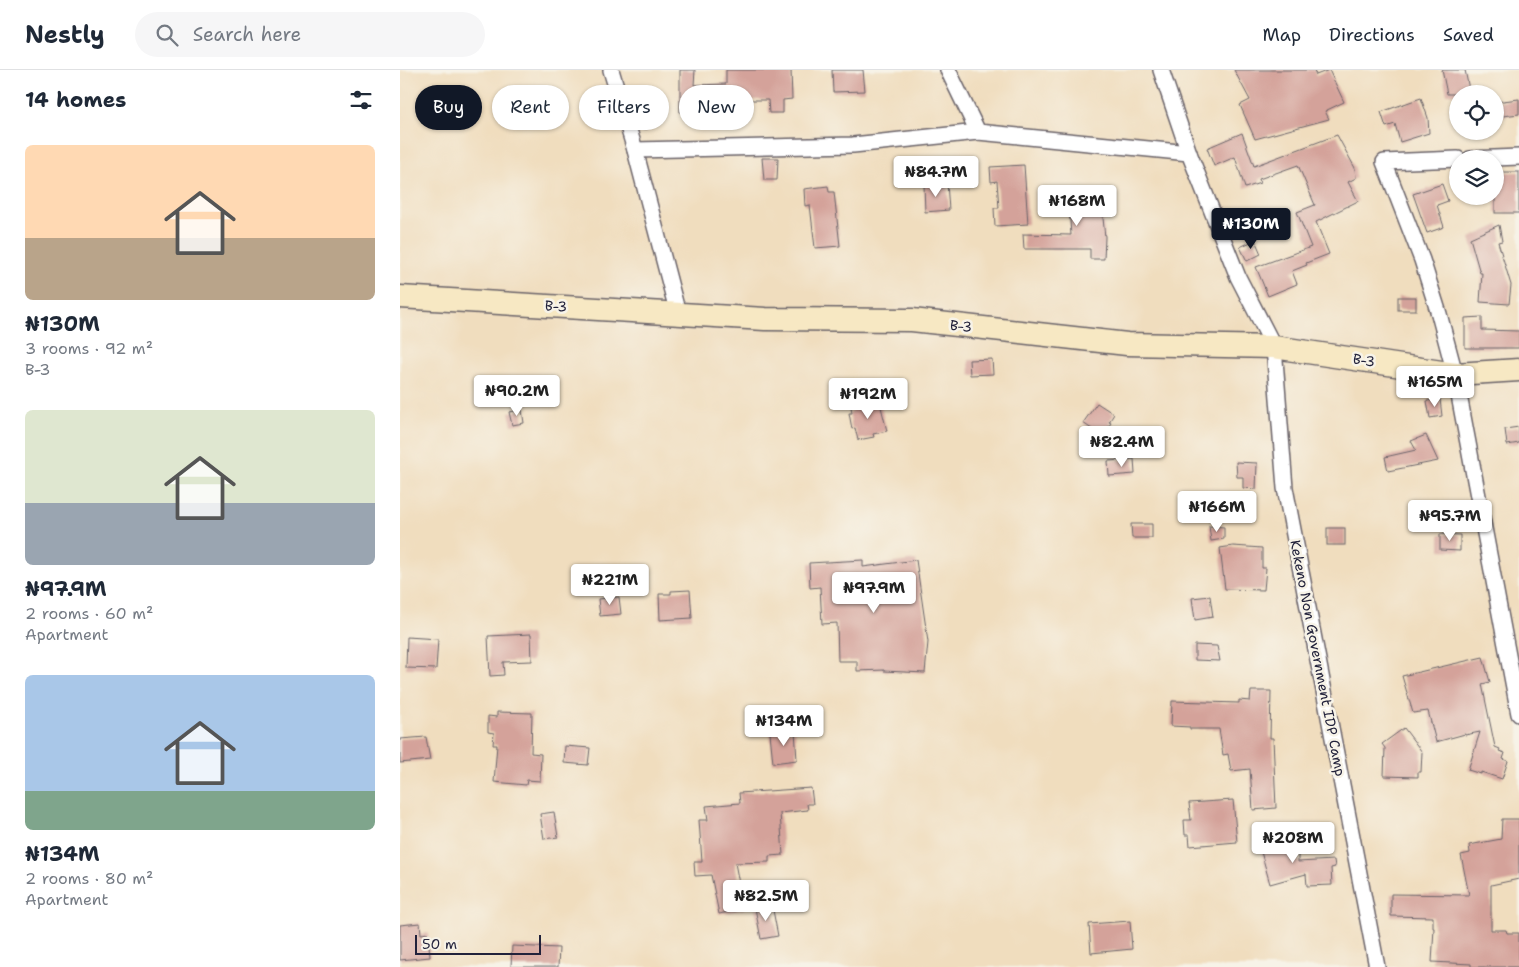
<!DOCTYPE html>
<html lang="en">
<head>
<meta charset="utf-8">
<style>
	:root { --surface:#fff; --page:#f6f6f7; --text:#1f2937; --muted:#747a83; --line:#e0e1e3; --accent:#111827 }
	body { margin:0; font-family:"Shantell Sans",sans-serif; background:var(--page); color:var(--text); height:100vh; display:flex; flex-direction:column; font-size:19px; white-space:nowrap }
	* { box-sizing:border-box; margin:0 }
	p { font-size:16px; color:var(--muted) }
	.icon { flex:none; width:28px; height:28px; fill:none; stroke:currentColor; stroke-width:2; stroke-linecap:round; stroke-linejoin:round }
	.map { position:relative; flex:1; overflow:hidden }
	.details { display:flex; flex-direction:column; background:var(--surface); width:400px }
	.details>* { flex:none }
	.banner { position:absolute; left:15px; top:15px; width:475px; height:45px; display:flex; gap:10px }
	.fabs { position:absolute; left:1049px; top:15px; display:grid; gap:10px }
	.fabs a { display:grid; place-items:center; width:55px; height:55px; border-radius:50%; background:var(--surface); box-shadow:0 1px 4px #0004; font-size:25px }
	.scale { position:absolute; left:15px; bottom:12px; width:126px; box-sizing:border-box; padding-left:5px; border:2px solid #22223b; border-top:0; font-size:14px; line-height:18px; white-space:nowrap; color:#22223b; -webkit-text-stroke:4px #f7f3e8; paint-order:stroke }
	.price { position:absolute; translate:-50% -42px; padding:0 11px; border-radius:5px; background:#fff; color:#222; font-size:16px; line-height:32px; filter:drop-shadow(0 1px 2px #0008) }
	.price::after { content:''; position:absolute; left:50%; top:30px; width:15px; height:11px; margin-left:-8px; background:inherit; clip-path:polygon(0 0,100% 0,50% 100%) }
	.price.selected { background:var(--accent); color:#fff }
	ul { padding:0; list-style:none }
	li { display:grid; align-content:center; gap:10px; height:265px; padding:0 25px }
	li span { display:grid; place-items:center; height:155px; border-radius:8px; color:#555 }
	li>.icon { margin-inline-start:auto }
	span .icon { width:90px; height:90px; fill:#fffc; stroke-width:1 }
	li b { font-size:21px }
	h2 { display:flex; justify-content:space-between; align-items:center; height:60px; padding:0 25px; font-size:21px }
	.pill { padding:0 18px; border-radius:22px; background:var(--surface); box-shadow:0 1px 4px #0004; font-size:18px; line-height:45px }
	.pill.selected { background:var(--accent); color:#fff }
	header { display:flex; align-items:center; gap:30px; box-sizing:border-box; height:70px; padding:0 25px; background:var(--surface); border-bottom:1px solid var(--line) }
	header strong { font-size:24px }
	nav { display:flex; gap:28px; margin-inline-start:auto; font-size:18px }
	.search { width:350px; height:45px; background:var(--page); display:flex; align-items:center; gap:12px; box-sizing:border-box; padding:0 18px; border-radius:28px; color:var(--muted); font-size:19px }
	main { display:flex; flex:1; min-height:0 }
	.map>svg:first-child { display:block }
	.building { fill:#d4a29a }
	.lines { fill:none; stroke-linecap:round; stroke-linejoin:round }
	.minor-casing { stroke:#6a6369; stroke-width:18 }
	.secondary-casing { stroke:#6a6369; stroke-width:25 }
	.minor { stroke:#fff; stroke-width:15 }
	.secondary { stroke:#f7e8c3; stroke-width:22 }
	.labels { text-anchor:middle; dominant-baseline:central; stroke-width:5; stroke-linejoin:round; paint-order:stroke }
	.street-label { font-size:14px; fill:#22223b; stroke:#f7f3e8 }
</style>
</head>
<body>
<header>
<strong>Nestly</strong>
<div class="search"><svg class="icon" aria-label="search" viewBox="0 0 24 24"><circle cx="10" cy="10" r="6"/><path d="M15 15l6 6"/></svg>Search here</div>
<nav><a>Map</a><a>Directions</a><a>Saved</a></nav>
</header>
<main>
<section class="details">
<h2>14 homes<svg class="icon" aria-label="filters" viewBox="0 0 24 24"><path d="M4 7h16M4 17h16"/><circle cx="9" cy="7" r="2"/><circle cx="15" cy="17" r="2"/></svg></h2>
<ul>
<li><span style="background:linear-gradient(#ffd9b3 60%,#b9a48a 0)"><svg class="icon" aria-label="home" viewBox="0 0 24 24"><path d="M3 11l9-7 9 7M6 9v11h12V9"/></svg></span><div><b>₦130M</b><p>3 rooms · 92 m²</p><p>B-3</p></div></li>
<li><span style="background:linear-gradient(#dfe7d0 60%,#9aa5b1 0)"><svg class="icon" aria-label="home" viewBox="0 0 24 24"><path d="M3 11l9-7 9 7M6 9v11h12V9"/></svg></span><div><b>₦97.9M</b><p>2 rooms · 60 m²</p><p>Apartment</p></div></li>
<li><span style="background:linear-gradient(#a9c7e8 75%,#7fa58c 0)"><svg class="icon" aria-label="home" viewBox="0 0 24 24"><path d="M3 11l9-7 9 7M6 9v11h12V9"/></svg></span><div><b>₦134M</b><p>2 rooms · 80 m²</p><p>Apartment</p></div></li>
</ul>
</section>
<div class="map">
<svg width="1119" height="897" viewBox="0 0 1119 897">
	<rect width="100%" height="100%" fill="#f7f3e8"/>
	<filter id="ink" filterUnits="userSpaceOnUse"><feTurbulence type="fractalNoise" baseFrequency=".02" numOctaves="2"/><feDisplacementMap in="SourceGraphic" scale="10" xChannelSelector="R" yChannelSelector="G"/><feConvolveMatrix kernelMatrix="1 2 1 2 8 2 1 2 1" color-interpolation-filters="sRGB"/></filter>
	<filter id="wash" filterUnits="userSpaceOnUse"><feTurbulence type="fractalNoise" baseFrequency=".0096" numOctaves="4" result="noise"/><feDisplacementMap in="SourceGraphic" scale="20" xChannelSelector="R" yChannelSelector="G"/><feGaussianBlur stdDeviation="1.12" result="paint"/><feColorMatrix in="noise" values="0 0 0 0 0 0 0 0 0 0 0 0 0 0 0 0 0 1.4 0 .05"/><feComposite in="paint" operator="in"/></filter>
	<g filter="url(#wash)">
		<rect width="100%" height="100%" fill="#f0ddbe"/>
		<g id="blocks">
			<g class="building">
				<path d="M280 0H295L294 15 326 14V0H391L392 29 383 30V43H369L368 30H343V39L339 40 280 42Z"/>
				<path d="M432 0H463L465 21 433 22Z"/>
				<path d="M834 0H914L916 5 929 0 944 32 925 41 929 49 855 69 840 35 850 30Z"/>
				<path d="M1042 0H1065L1070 24H1047Z"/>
				<path d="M1021 28 1028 48 1029 63 1000 72 995 54 986 57 981 42Z"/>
				<path d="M1119 29V44L1095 47V32Z"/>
				<path d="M247 43 248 59H239L234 44Z"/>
				<path d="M842 63 854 96 937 65 955 98 956 108 948 112 958 131 916 152 929 184 906 193 907 195 892 201 897 214 868 226 856 197 911 177 897 142 915 135 898 95 859 109 860 113 845 118 835 87 814 96 807 78Z"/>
				<path d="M362 88H378L377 110H364Z"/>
				<path d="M624 95 628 154 595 156 594 138H599L597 111 591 112 590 97Z"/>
				<rect x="1095" y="102" width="24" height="41"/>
				<path d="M547 113 549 140 525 142 524 115Z"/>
				<path d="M1042 114 1048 131 1037 135 1044 157 1027 163 1013 124Z"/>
				<path d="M428 116 429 122H434L440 176 415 178 410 135 405 136 404 119Z"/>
				<path d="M700 120 705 167 704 189H690V179H624L623 164 671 165 668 122Z"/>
				<path d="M1099 155 1102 171 1098 172 1111 215 1109 234 1080 232 1082 203H1080L1070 168Z"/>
				<path d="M855 170 861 184 847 191 840 177Z"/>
				<rect x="998" y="227" width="18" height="13"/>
				<path d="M1082 247V260L1119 261V278H1065V248Z"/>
				<path d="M592 289 593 304 570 305 569 290Z"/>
				<path d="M130 311 132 324 118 326 116 313Z"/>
				<path d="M1040 329 1042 346 1030 348 1027 331Z"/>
				<path d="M471 332 472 335 480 333 487 361 473 364 474 367 458 370 455 358 452 359 449 343H452L451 337Z"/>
				<path d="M697 333 714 344 709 352 711 353 702 366 683 353Z"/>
				<path d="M122 340 124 353 112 355 109 342Z"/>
				<path d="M1119 357V373L1107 375 1105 359Z"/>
				<path d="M1026 365 1038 391 988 401 985 387 1016 380 1011 371Z"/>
				<path d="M734 389 735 404 709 406 708 391Z"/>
				<path d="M836 392 857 393 856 419 843 418V407H837Z"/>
				<path d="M731 454H752V468H732Z"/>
				<path d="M809 456 824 457V469L811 471Z"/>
				<rect x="927" y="458" width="18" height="17"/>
				<path d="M1040 464 1060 465V481L1040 480Z"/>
				<path d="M833 476 862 478V498H866L864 520 825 519 820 478Z"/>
				<path d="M463 490V497L516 490 528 572 525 603 484 601V600L457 601V591H438L437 553 422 554 420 517 410 518 409 493Z"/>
				<path d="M195 504 199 523 182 526 179 507Z"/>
				<path d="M290 520 292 548 260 550 259 524H271V521Z"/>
				<path d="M810 526 813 547 795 550 792 528Z"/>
				<path d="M219 527 221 544 200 546 198 529Z"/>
				<path d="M131 564 132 591 103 592 104 605 90 606 88 566Z"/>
				<path d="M7 567 38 569 36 599 6 598Z"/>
				<path d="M795 575 817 576 820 591 795 590Z"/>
				<path d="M1083 587 1090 612 1082 614 1095 677 1100 679 1099 681 1105 683 1103 689 1108 691 1102 709 1081 702V704L1068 700 1080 662 1065 665V664L1036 672 1028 641 1013 643 1002 606Z"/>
				<path d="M851 621H871L870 668H873L876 738 853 740 850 699 831 701 828 684 823 685 819 659H790V657L771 656 772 631 839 633V630L850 631Z"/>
				<path d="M97 642 132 643 131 683 141 684 140 711 127 710 126 715 94 712 97 675H93L94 663 88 662V646L97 647Z"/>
				<path d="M1004 658 1022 682 1021 702H1018V707L984 706 985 678 982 674Z"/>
				<path d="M395 661 397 690 373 693 370 663Z"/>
				<path d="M26 667 30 690 0 693V669Z"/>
				<path d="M165 676 190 678 188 695 164 693Z"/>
				<path d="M411 718 413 734H407L408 740 380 743 383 785 369 786V792L335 793 344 839 319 844 311 805 295 806 294 792H302L299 750H308L306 736 340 733 339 723Z"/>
				<path d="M833 730 837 772 790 776 789 765H785L784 750H791L789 733Z"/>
				<path d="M154 742 158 767 144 769 140 744Z"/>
				<path d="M1102 749H1119V809L1091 815V860H1106L1107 863H1119V897H1071V894L1032 892 1034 858H1033V847L991 846V824L1069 825 1061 785 1070 783 1069 775 1101 769Z"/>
				<path d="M884 769H898V792L934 790 935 797 931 798 932 815 907 816 906 804 870 814 858 771Z"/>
				<path d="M372 835 378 866 361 869 355 838Z"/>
				<path d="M730 851 732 879 691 883 689 854Z"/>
				<path d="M20 853 21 864 28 863 30 887 0 890V855Z"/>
				<path d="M112 876 159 878 158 897H111Z"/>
			</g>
		</g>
	</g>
	<g filter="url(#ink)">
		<use href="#blocks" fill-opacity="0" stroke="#6a6369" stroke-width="1"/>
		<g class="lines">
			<defs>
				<g id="minor">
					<path d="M211 0 235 80 278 244"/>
					<path d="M548 0 578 62 789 83 838 207 874 277 885 418 977 897"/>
					<path d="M761 0 789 83"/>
					<path d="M235 80 453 75 578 62"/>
					<path d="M1058 89 984 92 1022 190 1039 244 1055 304 1119 644"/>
					<path d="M1070 89 1119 87"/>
				</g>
				<path id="secondary" d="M0 227 365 249 512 250 727 274 874 277 1055 304 1119 300"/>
			</defs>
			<use href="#minor" class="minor-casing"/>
			<use href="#secondary" class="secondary-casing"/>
			<use href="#minor" class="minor"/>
			<use href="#secondary" class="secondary"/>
		</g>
	</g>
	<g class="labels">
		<g class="street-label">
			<text transform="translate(156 236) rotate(4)">B-3</text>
			<text transform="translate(561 256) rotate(6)">B-3</text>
			<text transform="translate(964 290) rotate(9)">B-3</text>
			<text transform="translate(918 588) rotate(79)">Kekeno Non Government IDP Camp</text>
		</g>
	</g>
</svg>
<div class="fabs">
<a><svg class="icon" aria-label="locate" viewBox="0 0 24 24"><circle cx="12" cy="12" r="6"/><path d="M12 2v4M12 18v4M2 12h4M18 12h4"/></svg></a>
<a><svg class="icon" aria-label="layers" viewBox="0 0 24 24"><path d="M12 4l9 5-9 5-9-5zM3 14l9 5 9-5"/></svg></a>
</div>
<div class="scale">50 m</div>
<b class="price" style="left:536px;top:128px">₦84.7M</b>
<b class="price" style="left:677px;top:157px">₦168M</b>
<b class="price selected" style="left:851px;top:180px">₦130M</b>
<b class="price" style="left:1035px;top:338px">₦165M</b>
<b class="price" style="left:117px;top:347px">₦90.2M</b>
<b class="price" style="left:468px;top:350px">₦192M</b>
<b class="price" style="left:722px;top:398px">₦82.4M</b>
<b class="price" style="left:817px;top:463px">₦166M</b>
<b class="price" style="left:1050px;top:472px">₦95.7M</b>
<b class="price" style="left:210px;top:536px">₦221M</b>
<b class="price" style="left:474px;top:544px">₦97.9M</b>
<b class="price" style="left:384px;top:677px">₦134M</b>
<b class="price" style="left:893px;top:794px">₦208M</b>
<b class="price" style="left:366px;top:852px">₦82.5M</b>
<div class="banner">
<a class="pill selected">Buy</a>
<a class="pill">Rent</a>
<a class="pill">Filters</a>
<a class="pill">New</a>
</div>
</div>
</main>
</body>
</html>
